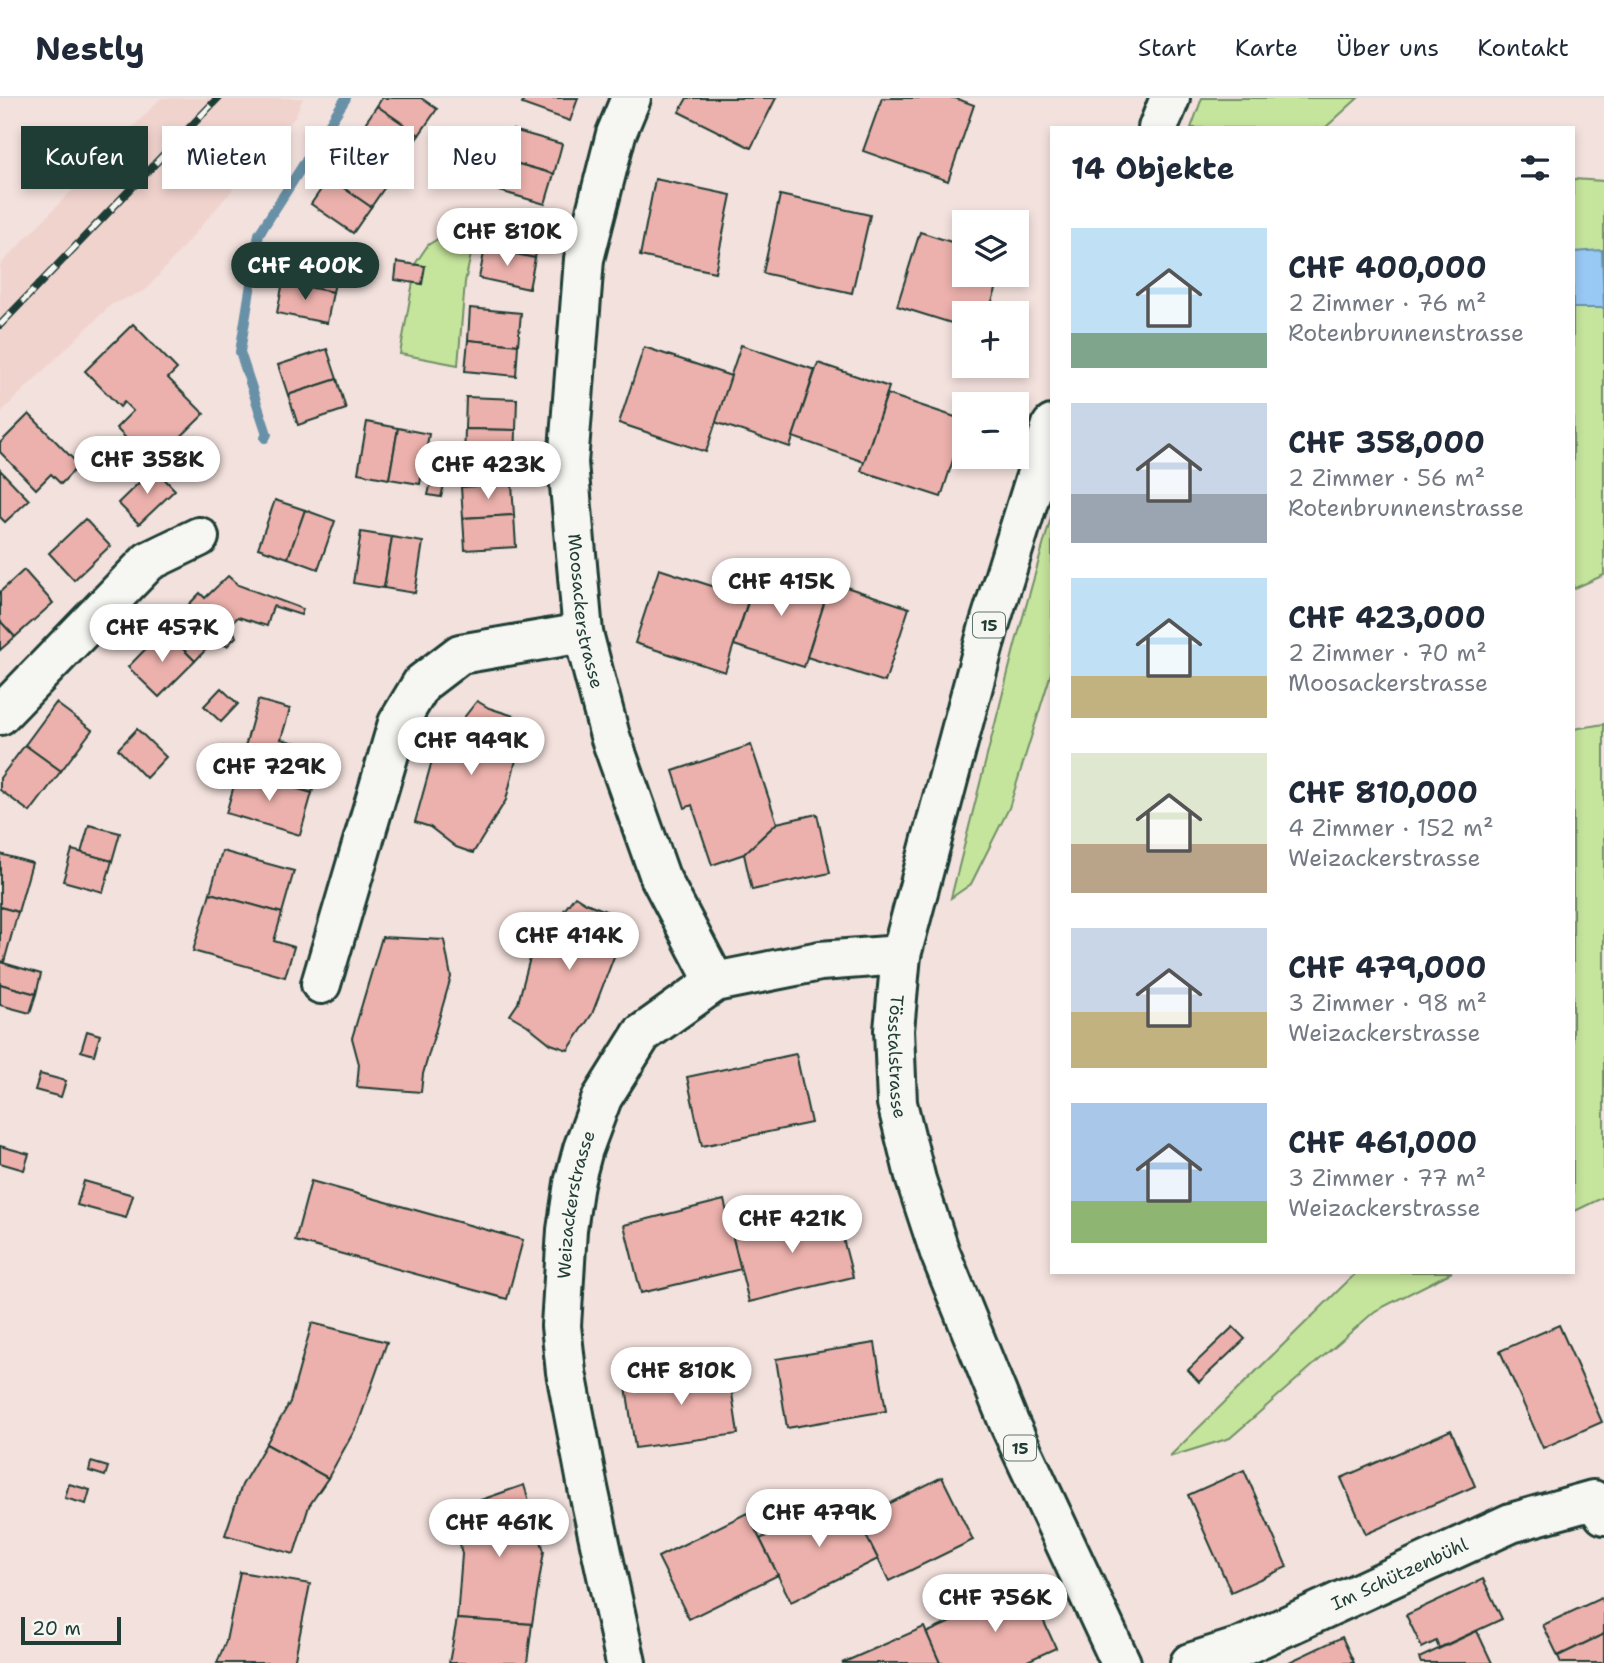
<!DOCTYPE html>
<html lang="de">
<head>
<meta charset="utf-8">
<style>
	:root { --surface:#fff; --page:#f6f6f7; --text:#1f2937; --muted:#747a83; --line:#e0e1e3; --accent:#1f3d34 }
	body { margin:0; font-family:"Shantell Sans",sans-serif; background:var(--page); color:var(--text); height:100vh; display:flex; flex-direction:column; font-size:26px; white-space:nowrap }
	* { box-sizing:border-box; margin:0 }
	p { font-size:23px; color:var(--muted) }
	.icon { flex:none; width:38px; height:38px; fill:none; stroke:currentColor; stroke-width:2; stroke-linecap:round; stroke-linejoin:round }
	.map { position:relative; flex:1; overflow:hidden }
	.drawer { position:absolute; left:1050px; top:28px; width:525px; height:1148px; display:flex; flex-direction:column; background:var(--surface); border-radius:0px; box-shadow:0 4px 10px #0003 }
	.drawer>* { flex:none }
	.guide { position:absolute; left:21px; top:28px; width:665px; height:63px; display:flex; gap:14px }
	.controls { position:absolute; left:952px; top:112px; display:grid; gap:14px }
	.controls a { display:grid; place-items:center; width:77px; height:77px; border-radius:0px; background:var(--surface); box-shadow:0 4px 10px #0003; font-size:35px }
	.scale { position:absolute; left:21px; bottom:18px; width:100px; box-sizing:border-box; padding-left:7px; border:4px solid #1f3d34; border-top:0; font-size:19px; line-height:24px; white-space:nowrap; color:#1f3d34; -webkit-text-stroke:5px #f6f6f2; paint-order:stroke }
	.price { position:absolute; translate:-50% -60px; padding:0 16px; border-radius:24px; background:#fff; color:#222; font-size:23px; line-height:46px; filter:drop-shadow(0 2px 4px #0008) }
	.price::after { content:''; position:absolute; left:50%; top:42px; width:21px; height:16px; margin-left:-10px; background:inherit; clip-path:polygon(0 0,100% 0,50% 100%) }
	.price.current { background:var(--accent); color:#fff }
	ul { padding:0; list-style:none }
	li { display:flex; align-items:center; gap:21px; height:175px; padding:0 21px }
	li span { display:grid; place-items:center; flex:none; width:196px; height:140px; border-radius:0px; color:#555 }
	li>.icon { margin-inline-start:auto }
	span .icon { width:84px; height:84px; fill:#fffc; stroke-width:1 }
	li b { font-size:30px }
	h2 { display:flex; justify-content:space-between; align-items:center; height:84px; padding:0 21px; font-size:30px }
	.pill { padding:0 24px; border-radius:0px; background:var(--surface); box-shadow:0 4px 10px #0003; font-size:24px; line-height:63px }
	.pill.current { background:var(--accent); color:#fff }
	header { display:flex; align-items:center; gap:42px; box-sizing:border-box; height:98px; padding:0 35px; background:var(--surface); border-bottom:2px solid var(--line) }
	header strong { font-size:33px }
	nav { display:flex; gap:38px; margin-inline-start:auto; font-size:24px }
	.map>svg:first-child { display:block }
	.built { fill:#f1d3ce }
	.green { fill:#c5e49c; stroke:#729068; stroke-width:2 }
	.water { fill:#98c9f4; stroke:#6891a7; stroke-width:2 }
	.lines { fill:none; stroke-linecap:round; stroke-linejoin:round }
	.stream { stroke:#6891a7; stroke-width:10 }
	.building { fill:#ecb1ac; stroke:#1f3d34; stroke-width:2 }
	.minor-casing { stroke:#1f3d34; stroke-width:44 }
	.major-casing { stroke:#1f3d34; stroke-width:44 }
	.minor { stroke:#f6f6f2; stroke-width:38 }
	.major { stroke:#f6f6f2; stroke-width:38 }
	.rail-casing { stroke:#1f3d34; stroke-width:8 }
	.rail { stroke:#f6f6f2; stroke-width:5; stroke-dasharray:16; stroke-linecap:butt }
	.labels { text-anchor:middle; dominant-baseline:central; stroke-width:5; stroke-linejoin:round; paint-order:stroke }
	.shield { fill:#f6f6f2; stroke:#60746d; stroke-width:2 }
	.shield-label { font-size:16px; font-weight:bold; fill:#1f3d34 }
	.street-label { font-size:18px; fill:#1f3d34; stroke:#f6f6f2 }
</style>
</head>
<body>
<header>
<strong>Nestly</strong>
<nav><a>Start</a><a>Karte</a><a>Über uns</a><a>Kontakt</a></nav>
</header>
<div class="map">
<svg width="1604" height="1565" viewBox="0 0 1604 1565">
	<rect width="100%" height="100%" fill="#f3e1dd"/>
	<filter id="ink" filterUnits="userSpaceOnUse"><feTurbulence type="fractalNoise" baseFrequency=".0143" numOctaves="2"/><feDisplacementMap in="SourceGraphic" scale="14" xChannelSelector="R" yChannelSelector="G"/><feConvolveMatrix kernelMatrix="1 2 1 2 8 2 1 2 1" color-interpolation-filters="sRGB"/></filter>
	<g filter="url(#ink)">
		<path class="built" d="M161 0H303L295 19 146 192 111 207 0 315V167Z"/>
		<g class="green">
			<path d="M1202 0H1358L1325 30H1191Z"/>
			<path d="M1573 81 1604 83V477L1573 491Z"/>
			<path d="M480 115 465 184 458 267 400 256 413 184 424 168 415 166 428 147Z"/>
			<path d="M1052 416V572L1009 710 971 786 951 800 1015 547Z"/>
			<path d="M1604 626V1099L1573 1114V631Z"/>
			<path d="M1357 1174H1452L1375 1213 1230 1340 1169 1359Z"/>
		</g>
		<path class="water" d="M1602 152 1604 210H1573V154Z"/>
		<g class="lines">
			<path class="stream" d="M265 340 267 336 240 254 259 136 346 0"/>
		</g>
		<g class="building">
			<path d="M382 0H421L437 11 419 37 377 8Z"/>
			<path d="M524 0H578L570 23 522 6Z"/>
			<path d="M687 0H776L751 50 679 14Z"/>
			<path d="M882 0H955L974 7 948 83 863 53Z"/>
			<path d="M377 8 419 37 401 63 359 34Z"/>
			<path d="M513 32 562 46 554 76 504 62Z"/>
			<path d="M346 54 389 83 371 109 329 80Z"/>
			<path d="M504 62 554 76 545 106 496 92Z"/>
			<path d="M329 80 371 109 353 135 311 106Z"/>
			<path d="M655 81 731 97 715 174 640 158Z"/>
			<path d="M780 97 870 117 852 195 763 175Z"/>
			<path d="M491 119 541 129 535 160 485 150Z"/>
			<path d="M920 134 964 148V177H1001L988 215H964V229L897 208Z"/>
			<path d="M485 150 535 160 529 191 479 180Z"/>
			<path d="M289 153 340 163 333 194 283 184Z"/>
			<path d="M397 164 425 168 422 186 395 182Z"/>
			<path d="M283 184 333 194 327 225 277 215Z"/>
			<path d="M470 210 521 215 518 247 468 242Z"/>
			<path d="M133 226 177 271 168 280 204 316 152 367 116 330 133 313 124 304 120 309 85 273Z"/>
			<path d="M468 242 518 247 516 278 465 273Z"/>
			<path d="M741 247 815 272 790 349 715 324Z"/>
			<path d="M644 249 731 278 706 354 619 325Z"/>
			<path d="M327 251 337 281 288 297 278 267Z"/>
			<path d="M818 265 889 289 864 364 793 339Z"/>
			<path d="M337 281 346 311 298 327 288 297Z"/>
			<path d="M887 296 964 322V328L941 399 861 373Z"/>
			<path d="M466 299 517 301 516 332 465 331Z"/>
			<path d="M29 316 79 367 61 386 51 376 36 391 0 354V345Z"/>
			<path d="M367 324 398 330 389 381 358 375Z"/>
			<path d="M398 330 429 336 420 386 389 381Z"/>
			<path d="M465 331 516 332 515 364 464 362Z"/>
			<path d="M154 370 175 392 139 426 118 405Z"/>
			<path d="M0 372 29 402 5 424 0 419Z"/>
			<path d="M432 380 445 383 441 399 428 397Z"/>
			<path d="M512 386 514 417 463 420 461 389Z"/>
			<path d="M275 402 305 412 288 460 258 450Z"/>
			<path d="M305 412 335 423 318 471 288 460Z"/>
			<path d="M514 417 516 449 465 452 463 420Z"/>
			<path d="M85 421 110 448 74 482 49 455Z"/>
			<path d="M361 434 392 439 384 490 353 485Z"/>
			<path d="M392 439 423 444 415 495 384 490Z"/>
			<path d="M659 471 749 500 725 574 635 545Z"/>
			<path d="M759 471 828 493 804 569 734 547Z"/>
			<path d="M24 472 53 505 15 539 0 523V494Z"/>
			<path d="M228 478 238 487 303 511 301 517 273 508 267 528 238 519 231 526 236 539 227 548 214 543 195 563 164 532 200 495 205 500Z"/>
			<path d="M831 484 909 510 885 584 807 559Z"/>
			<path d="M0 523 15 539 0 552Z"/>
			<path d="M164 532 195 563 159 599 128 569Z"/>
			<path d="M221 590 238 606 221 624 204 608Z"/>
			<path d="M258 602 290 611 281 641 324 653 312 695 238 674Z"/>
			<path d="M477 603 489 610 526 622 506 702 473 755 456 749 430 729 415 724 433 659Z"/>
			<path d="M56 605 92 632 61 673 25 647Z"/>
			<path d="M137 631 166 659 146 680 118 651Z"/>
			<path d="M25 647 61 673 30 714 0 692V680Z"/>
			<path d="M751 647 777 725 744 756 712 767 692 707 685 710 673 673Z"/>
			<path d="M238 674 312 695 300 737 226 715Z"/>
			<path d="M817 716 830 775 752 792 744 756 777 725Z"/>
			<path d="M89 727 120 735 112 763 81 755Z"/>
			<path d="M72 752 112 763 103 794 63 783Z"/>
			<path d="M222 753 294 773 282 815 210 795Z"/>
			<path d="M0 756 32 765 18 814 0 809Z"/>
			<path d="M210 795 282 815 274 843 294 849 285 879 193 853Z"/>
			<path d="M575 798 586 805 628 822 592 916 568 952 551 946 527 927 510 917 518 905 531 856Z"/>
			<path d="M0 809 18 814 4 864 0 863Z"/>
			<path d="M382 839 444 842 451 879 423 976 421 994 357 989 359 966 352 940Z"/>
			<path d="M0 864 41 876 36 896 0 886Z"/>
			<path d="M0 886 36 896 30 915 0 907Z"/>
			<path d="M87 933 100 937 94 957 81 953Z"/>
			<path d="M796 956 811 1025 702 1048 687 979Z"/>
			<path d="M40 976 66 983 61 999 35 992Z"/>
			<path d="M0 1048 29 1056 24 1072 0 1065Z"/>
			<path d="M84 1083 133 1097 126 1120 77 1107Z"/>
			<path d="M311 1083 523 1142 507 1201 295 1143Z"/>
			<path d="M724 1102 741 1171 641 1195 624 1127Z"/>
			<path d="M835 1110 853 1179 749 1204 732 1136Z"/>
			<path d="M312 1225 387 1244 358 1326 328 1380 266 1346 290 1304Z"/>
			<path d="M1559 1227 1602 1324 1543 1350 1500 1253Z"/>
			<path d="M1233 1229 1245 1241 1199 1284 1188 1272Z"/>
			<path d="M875 1245 886 1313 787 1330 776 1261Z"/>
			<path d="M728 1268 738 1336 635 1350 625 1281Z"/>
			<path d="M1451 1332 1475 1388 1366 1436 1341 1380Z"/>
			<path d="M266 1346 328 1380 309 1408 294 1456 225 1437 242 1387Z"/>
			<path d="M91 1364 108 1369 105 1378 89 1373Z"/>
			<path d="M1244 1372 1287 1469 1231 1494 1188 1397Z"/>
			<path d="M942 1379 973 1442 889 1483 858 1421Z"/>
			<path d="M69 1386 90 1392 86 1406 65 1400Z"/>
			<path d="M524 1387 544 1453 532 1526 457 1521 462 1456 452 1412Z"/>
			<path d="M846 1398 878 1461 791 1504 760 1441Z"/>
			<path d="M747 1415 778 1477 689 1521 658 1459Z"/>
			<path d="M240 1474 310 1486 294 1565H217L226 1543Z"/>
			<path d="M1483 1481 1502 1521 1439 1550 1436 1543 1422 1550 1406 1517Z"/>
			<path d="M1028 1489 1056 1550 1023 1565H940L926 1535Z"/>
			<path d="M1601 1500 1604 1506V1536L1558 1558 1543 1527Z"/>
			<path d="M457 1521 532 1526 527 1565H449Z"/>
			<path d="M924 1529 940 1565H842Z"/>
			<path d="M1477 1533 1492 1565H1421L1419 1560Z"/>
			<path d="M1604 1536V1565H1561L1558 1558Z"/>
			<path d="M1342 1539 1354 1565H1290L1289 1564Z"/>
		</g>
		<g class="lines">
			<defs>
				<g id="minor">
					<path id="s1" d="M631 0 616 36 584 161 568 365 583 535 610 638 660 779 715 884"/>
					<path d="M0 617 149 463 199 439"/>
					<path d="M321 886 398 625 422 585 460 556 583 535"/>
					<path id="s2" d="M626 1565 588 1390 566 1274 561 1228 567 1132 574 1085 583 1051 602 1000 642 936 715 884 820 863 901 857"/>
					<path id="s3" d="M1190 1565 1241 1549 1511 1425 1593 1402 1604 1417"/>
				</g>
				<g id="major">
					<path d="M1158 30 1170 0"/>
					<path id="s4" d="M1052 327 989 528 901 857 894 932 897 1005 916 1082 940 1155 1009 1325 1121 1565"/>
				</g>
			</defs>
			<use href="#minor" class="minor-casing"/>
			<use href="#major" class="major-casing"/>
			<use href="#minor" class="minor"/>
			<use href="#major" class="major"/>
			<defs>
				<path id="rail" d="M0 227 218 0"/>
			</defs>
			<use href="#rail" class="rail-casing"/>
			<use href="#rail" class="rail"/>
		</g>
	</g>
	<g class="labels">
		<g class="shield">
			<rect x="973" y="514.5" width="32" height="25" rx="5"/>
			<rect x="1004" y="1337.5" width="32" height="25" rx="5"/>
		</g>
		<g class="shield-label">
			<text x="989" y="527">15</text>
			<text x="1020" y="1350">15</text>
		</g>
		<g class="street-label">
			<text stroke="none"><textPath href="#s1" startOffset="522">Moosackerstrasse</textPath></text>
			<text stroke="none"><textPath href="#s4" startOffset="653">Tösstalstrasse</textPath></text>
			<text stroke="none"><textPath href="#s2" startOffset="466">Weizackerstrasse</textPath></text>
			<text stroke="none"><textPath href="#s3" startOffset="228">Im Schützenbühl</textPath></text>
		</g>
	</g>
</svg>
<div class="controls">
<a><svg class="icon" aria-label="layers" viewBox="0 0 24 24"><path d="M12 4l9 5-9 5-9-5zM3 14l9 5 9-5"/></svg></a>
<a>+</a>
<a>−</a>
</div>
<div class="scale">20 m</div>
<b class="price" style="left:507px;top:170px">CHF 810K</b>
<b class="price current" style="left:305px;top:204px">CHF 400K</b>
<b class="price" style="left:147px;top:398px">CHF 358K</b>
<b class="price" style="left:488px;top:403px">CHF 423K</b>
<b class="price" style="left:781px;top:520px">CHF 415K</b>
<b class="price" style="left:162px;top:566px">CHF 457K</b>
<b class="price" style="left:471px;top:679px">CHF 949K</b>
<b class="price" style="left:269px;top:705px">CHF 729K</b>
<b class="price" style="left:569px;top:874px">CHF 414K</b>
<b class="price" style="left:792px;top:1157px">CHF 421K</b>
<b class="price" style="left:681px;top:1309px">CHF 810K</b>
<b class="price" style="left:819px;top:1451px">CHF 479K</b>
<b class="price" style="left:499px;top:1461px">CHF 461K</b>
<b class="price" style="left:995px;top:1536px">CHF 756K</b>
<div class="guide">
<a class="pill current">Kaufen</a>
<a class="pill">Mieten</a>
<a class="pill">Filter</a>
<a class="pill">Neu</a>
</div>
<section class="drawer">
<h2>14 Objekte<svg class="icon" aria-label="filters" viewBox="0 0 24 24"><path d="M4 7h16M4 17h16"/><circle cx="9" cy="7" r="2"/><circle cx="15" cy="17" r="2"/></svg></h2>
<ul>
<li><span style="background:linear-gradient(#bfe0f5 75%,#7fa58c 0)"><svg class="icon" aria-label="home" viewBox="0 0 24 24"><path d="M3 11l9-7 9 7M6 9v11h12V9"/></svg></span><div><b>CHF 400,000</b><p>2 Zimmer · 76 m²</p><p>Rotenbrunnenstrasse</p></div></li>
<li><span style="background:linear-gradient(#c9d6e8 65%,#9aa5b1 0)"><svg class="icon" aria-label="home" viewBox="0 0 24 24"><path d="M3 11l9-7 9 7M6 9v11h12V9"/></svg></span><div><b>CHF 358,000</b><p>2 Zimmer · 56 m²</p><p>Rotenbrunnenstrasse</p></div></li>
<li><span style="background:linear-gradient(#bfe0f5 70%,#c2b280 0)"><svg class="icon" aria-label="home" viewBox="0 0 24 24"><path d="M3 11l9-7 9 7M6 9v11h12V9"/></svg></span><div><b>CHF 423,000</b><p>2 Zimmer · 70 m²</p><p>Moosackerstrasse</p></div></li>
<li><span style="background:linear-gradient(#dfe7d0 65%,#b9a48a 0)"><svg class="icon" aria-label="home" viewBox="0 0 24 24"><path d="M3 11l9-7 9 7M6 9v11h12V9"/></svg></span><div><b>CHF 810,000</b><p>4 Zimmer · 152 m²</p><p>Weizackerstrasse</p></div></li>
<li><span style="background:linear-gradient(#c9d6e8 60%,#c2b280 0)"><svg class="icon" aria-label="home" viewBox="0 0 24 24"><path d="M3 11l9-7 9 7M6 9v11h12V9"/></svg></span><div><b>CHF 479,000</b><p>3 Zimmer · 98 m²</p><p>Weizackerstrasse</p></div></li>
<li><span style="background:linear-gradient(#a9c7e8 70%,#8fb573 0)"><svg class="icon" aria-label="home" viewBox="0 0 24 24"><path d="M3 11l9-7 9 7M6 9v11h12V9"/></svg></span><div><b>CHF 461,000</b><p>3 Zimmer · 77 m²</p><p>Weizackerstrasse</p></div></li>
</ul>
</section>
</div>
</body>
</html>
